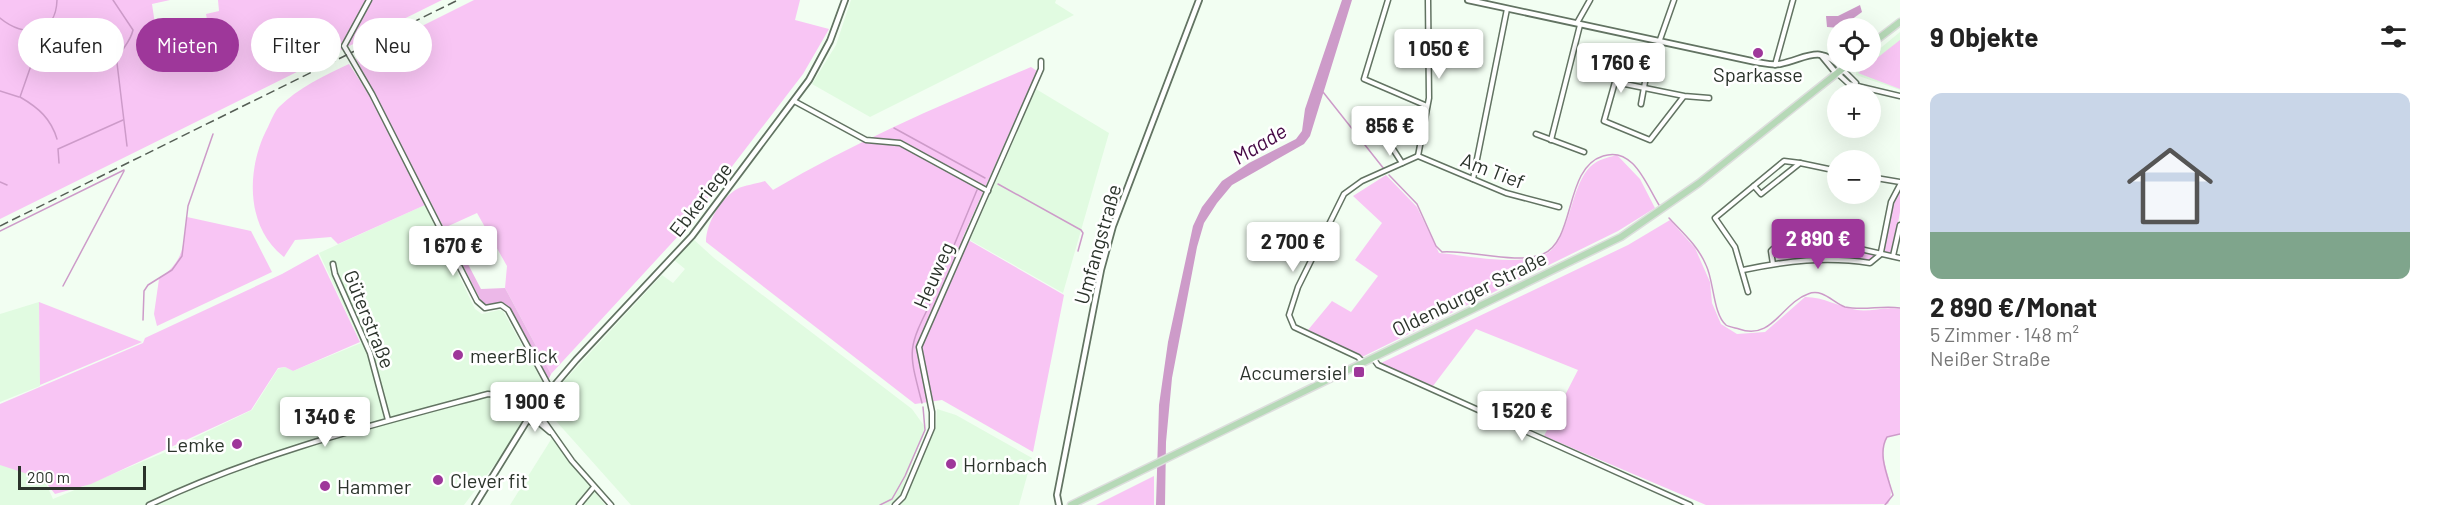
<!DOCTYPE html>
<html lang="de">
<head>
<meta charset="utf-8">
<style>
	:root { --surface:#fff; --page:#f2f2f2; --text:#222; --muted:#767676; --line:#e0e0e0; --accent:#9e379a }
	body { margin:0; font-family:Barlow,sans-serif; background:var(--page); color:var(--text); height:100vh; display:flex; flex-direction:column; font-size:22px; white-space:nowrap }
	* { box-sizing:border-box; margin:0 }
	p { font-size:20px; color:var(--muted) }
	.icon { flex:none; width:33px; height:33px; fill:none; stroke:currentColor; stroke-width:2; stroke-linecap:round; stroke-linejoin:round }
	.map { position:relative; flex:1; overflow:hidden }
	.side { display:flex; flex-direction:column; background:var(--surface); width:540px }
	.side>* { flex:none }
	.hud { position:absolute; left:18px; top:18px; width:570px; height:54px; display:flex; gap:12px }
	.tools { position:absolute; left:1827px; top:18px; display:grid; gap:12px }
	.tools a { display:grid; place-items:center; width:54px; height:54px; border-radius:50%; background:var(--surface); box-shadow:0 6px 24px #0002; font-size:30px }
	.scale { position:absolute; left:18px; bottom:15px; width:128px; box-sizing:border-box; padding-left:6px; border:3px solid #2b332b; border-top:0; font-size:16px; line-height:21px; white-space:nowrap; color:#2b332b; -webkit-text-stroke:4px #fff; paint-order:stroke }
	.price { position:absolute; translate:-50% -51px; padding:0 14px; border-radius:6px; background:#fff; color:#222; font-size:20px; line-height:39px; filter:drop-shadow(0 2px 3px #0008) }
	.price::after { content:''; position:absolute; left:50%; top:36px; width:18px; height:14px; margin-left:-9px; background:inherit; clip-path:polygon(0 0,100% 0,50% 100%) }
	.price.active { background:var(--accent); color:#fff }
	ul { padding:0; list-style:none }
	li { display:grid; align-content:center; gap:12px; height:318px; padding:0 30px }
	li+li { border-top:2px solid var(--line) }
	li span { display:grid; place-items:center; height:186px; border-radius:12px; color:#555 }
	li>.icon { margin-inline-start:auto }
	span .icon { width:108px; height:108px; fill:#fffc; stroke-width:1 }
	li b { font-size:26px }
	h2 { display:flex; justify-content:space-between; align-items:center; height:72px; padding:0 30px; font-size:26px }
	.tag { padding:0 21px; border-radius:27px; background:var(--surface); box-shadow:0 6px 24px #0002; font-size:21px; line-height:54px }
	.tag.active { background:var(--accent); color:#fff }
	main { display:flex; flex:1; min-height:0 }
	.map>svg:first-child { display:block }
	.built { fill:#e1fbe1 }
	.green { fill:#f8c5f4 }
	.forest { fill:#ecb8e8 }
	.water { fill:#cd9bc9 }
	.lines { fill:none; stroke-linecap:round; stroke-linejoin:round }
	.stream { stroke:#cd9bc9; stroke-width:1.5 }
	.minor-casing { stroke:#627362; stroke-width:7 }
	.tertiary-casing { stroke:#627362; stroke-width:8 }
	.primary-casing { stroke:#dddedd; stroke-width:9 }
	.minor { stroke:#fff; stroke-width:4 }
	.tertiary { stroke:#fff; stroke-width:4.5 }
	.primary { stroke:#b6d9b7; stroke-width:6 }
	.rail { stroke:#565f56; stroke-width:1.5; stroke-dasharray:9 4.5; stroke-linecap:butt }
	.poi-dot { fill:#9e379a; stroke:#fff; stroke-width:2 }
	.labels { text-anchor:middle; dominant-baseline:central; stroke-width:5; stroke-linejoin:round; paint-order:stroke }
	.poi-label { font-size:20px; fill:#2b332b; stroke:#fff; text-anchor:start }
	.street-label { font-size:20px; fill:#2b332b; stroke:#fff }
	.water-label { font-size:21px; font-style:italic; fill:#460945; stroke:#fff }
</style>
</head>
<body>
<main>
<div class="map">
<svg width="1900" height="505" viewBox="0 0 1900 505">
	<rect width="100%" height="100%" fill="#f2fef2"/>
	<g class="built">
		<path d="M851 0H1056L1055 3 1074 15 870 117 812 84 836 45Z"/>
		<path d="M1900 32V90L1856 75 1857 67 1864 62H1870L1871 56Z"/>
		<path d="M1036 89 1109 133 1063 293 970 240Z"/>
		<path d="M425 205 475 309 482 314 499 310 503 311 546 388 536 401H523L518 406 523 421 514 439 464 505H0V462L43 477 53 499 163 453 252 410 278 369 285 367 293 371 361 343 319 253Z"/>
		<path d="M692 238 714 258 912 409 925 427 899 498 889 505H631L548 412 546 407 551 395 662 275 673 283 685 269 674 260Z"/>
		<path d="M39 302 40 386 0 402V314Z"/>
		<path d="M937 409 956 415 1032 458 1019 505H901L936 427Z"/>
		<path d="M552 438 605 505H510Z"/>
	</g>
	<g class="green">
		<path d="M0 0H170L152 4 159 51 211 42 206 14 219 11 218 0H442L0 219Z"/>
		<path d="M474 0H800L795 20 829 29 803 74 681 233 551 374 505 288 507 266 477 213 444 228 356 59Z"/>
		<path d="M1900 40V89L1858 73Z"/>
		<path d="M349 64 370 96 425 205 338 244 331 237 295 240 284 257C245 227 246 168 268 127 271 121 274 112 279 107 298 88 325 75 349 64Z"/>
		<path d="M1031 67 1037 71 963 237 1064 295 1033 452 942 400 915 404 706 242C706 224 720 199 737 189 745 185 757 184 765 181L773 190C856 141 943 104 1031 67Z"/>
		<path d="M1617 155 1640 179 1655 208 1618 231 1362 357 1308 330 1332 301 1351 312 1378 276 1355 260 1382 223 1353 196 1386 175 1417 207 1439 253C1471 256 1509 265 1541 256 1572 248 1568 180 1595 163 1601 159 1610 157 1617 155Z"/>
		<path d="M1900 188V212L1893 251 1888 254 1883 249 1891 210Z"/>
		<path d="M187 217 251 231 272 272 157 326 154 314 159 279C185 260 183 246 187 217Z"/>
		<path d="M1670 220 1695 248 1710 282 1712 303 1721 324 1737 334 1765 332 1805 297C1824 297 1839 307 1857 310 1871 312 1885 306 1900 309V434L1887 437C1874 459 1899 483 1888 504L1706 505 1544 436 1578 370 1476 329 1433 386 1381 363 1628 245Z"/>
		<path d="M1818 246 1873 254 1875 257 1868 261 1833 256 1780 261 1774 254 1776 251Z"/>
		<path d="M318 254 360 342 293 371 285 367 278 368 251 410 91 484 55 494 43 479 0 465V404L143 343 145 338 282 274Z"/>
		<path d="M39 302 142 342 40 385Z"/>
		<path d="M1154 476V505H1096Z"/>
	</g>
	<path class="forest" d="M448 226 481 289 505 288 551 374 548 381 509 308 501 303 486 305 482 303 444 228Z"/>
	<g class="water">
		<path d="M1342 0H1352L1310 136 1304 144 1232 185 1217 203 1204 223 1197 247 1172 378 1166 442 1165 505H1156L1159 405 1168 342 1193 226 1202 207 1222 181 1249 163 1296 139 1302 131 1305 109Z"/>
		<path d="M1860 5 1862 12 1840 28 1827 27 1826 16H1838Z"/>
	</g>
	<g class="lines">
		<g class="stream">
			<path d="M113 0 133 30C130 44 119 50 117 63L127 146"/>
			<path d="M0 18C24 38 56 36 57 0"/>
			<path d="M41 29V37L20 97C39 108 51 119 57 139"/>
			<path d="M0 91 19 97"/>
			<path d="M1323 92 1384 169"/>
			<path d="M894 128 985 178"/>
			<path d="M59 163 58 149 123 120"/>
			<path d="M1389 175 1417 204 1436 246 1442 252C1472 250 1516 265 1543 254 1576 240 1564 168 1603 156 1633 146 1646 184 1659 205"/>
			<path d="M0 182 7 185"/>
			<path d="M998 184 1081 230 1083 233 1078 251"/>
			<path d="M1669 218C1683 233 1698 246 1706 265 1714 281 1713 314 1726 325 1729 327 1736 328 1739 329 1772 341 1782 303 1808 294 1823 288 1833 303 1845 307 1864 311 1882 305 1900 308"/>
			<path d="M0 231 124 170"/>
			<path d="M63 286 124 171"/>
			<path d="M935 291 977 190"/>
			<path d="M143 320 144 291 148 285 172 270 182 256 188 206 213 134"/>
			<path d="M922 403C908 349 907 350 932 300"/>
			<path d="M880 505 892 499 905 476 925 430 923 407"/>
			<path d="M1885 505 1893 495C1888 477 1877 454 1887 437L1900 434"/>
		</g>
		<defs>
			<g id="minor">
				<path d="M369 0 344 46 372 94 477 301 485 308 501 305 508 310 551 390"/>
				<path d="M1388 0 1364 79 1427 106"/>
				<path d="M1577 23 1590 0"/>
				<path d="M1775 65 1793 0"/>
				<path d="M1842 69 1856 83"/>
				<path d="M1837 73 1849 84 1900 96"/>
				<path d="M1684 96 1615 82 1604 121 1650 140 1684 96 1709 98"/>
				<path d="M794 101 866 140 900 143 988 191"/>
				<path d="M1641 104 1645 82 1674 0"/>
				<path d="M1536 134 1584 152"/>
				<path d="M1551 140 1580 25"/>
				<path d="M1393 149 1402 163"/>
				<path d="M1418 156 1429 98 1428 0"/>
				<path d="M1418 156 1506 193 1559 207"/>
				<path d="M1870 177 1900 182"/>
				<path d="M1473 179 1507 9"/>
				<path d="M1754 186 1761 194 1800 163 1838 171"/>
				<path d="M1881 252 1891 202 1900 185"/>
				<path d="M1893 256 1900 225"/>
				<path d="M333 264 335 274 370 353 388 420"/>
				<path d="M1773 264 1771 251 1773 249 1818 244H1838L1900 258"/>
				<path d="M1743 270C1786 261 1826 256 1870 263L1881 254"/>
				<path d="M1748 292 1735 247 1715 218 1784 161 1800 163"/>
				<path d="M1373 358 1378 365 1690 505"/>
				<path d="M1363 362 1358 357 1294 327 1289 315 1298 287 1344 194 1362 181 1418 156"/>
				<path d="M519 403 530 408"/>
				<path d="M541 417 572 461 611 505"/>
				<path d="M537 421 550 432"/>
				<path d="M149 505C258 453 372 425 488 394L506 396 527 412"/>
				<path d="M579 505 594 487"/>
				<path d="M895 505 903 497 932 428V412L919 347 1041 69V61"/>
			</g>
			<g id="tertiary">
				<path d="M1468 0 1756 62C1764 63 1773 66 1780 64 1806 59 1820 43 1842 69"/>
				<path d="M1822 56 1836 73"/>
				<circle cx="534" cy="414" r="8"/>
				<path d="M536 407 576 360 692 236 809 80 830 41 845 0"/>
				<path d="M475 505 528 419"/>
				<path d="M1059 505 1057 495 1101 270 1113 226 1199 0"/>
			</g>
			<g id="primary">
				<path d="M1870 45 1900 22"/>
				<path d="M1071 505 1621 237 1699 183 1851 62"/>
			</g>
		</defs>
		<use href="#minor" class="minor-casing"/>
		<use href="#tertiary" class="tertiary-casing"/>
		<use href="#primary" class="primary-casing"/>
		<use href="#minor" class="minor"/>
		<use href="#tertiary" class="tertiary"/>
		<use href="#primary" class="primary"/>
		<path class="rail" d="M0 226 458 0"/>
	</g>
	<g class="poi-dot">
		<circle cx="1758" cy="53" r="6"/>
		<circle cx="458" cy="355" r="6"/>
		<rect x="1353" y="366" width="12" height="12" rx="3"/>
		<circle cx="237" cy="444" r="6"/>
		<circle cx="951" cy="464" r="6"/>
		<circle cx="438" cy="480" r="6"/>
		<circle cx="325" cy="486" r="6"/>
	</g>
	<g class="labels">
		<g class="poi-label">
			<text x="1758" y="74" text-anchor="middle">Sparkasse</text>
			<text x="470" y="355">meerBlick</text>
			<text x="1347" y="372" text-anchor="end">Accumersiel</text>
			<text x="225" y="444" text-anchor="end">Lemke</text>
			<text x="963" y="464">Hornbach</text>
			<text x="450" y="480">Clever fit</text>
			<text x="337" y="486">Hammer</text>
		</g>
		<g class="street-label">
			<text transform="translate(1493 170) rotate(21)">Am Tief</text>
			<text transform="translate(700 199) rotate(-52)">Ebkeriege</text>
			<text transform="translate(1097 244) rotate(-74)">Umfangstraße</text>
			<text transform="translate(933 275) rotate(-66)">Heuweg</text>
			<text transform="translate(1469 293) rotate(-26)">Oldenburger Straße</text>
			<text transform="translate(370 319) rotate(68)">Güterstraße</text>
		</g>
		<g class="water-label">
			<text transform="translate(1259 143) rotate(-31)">Maade</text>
		</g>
	</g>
</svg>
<div class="tools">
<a><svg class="icon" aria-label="locate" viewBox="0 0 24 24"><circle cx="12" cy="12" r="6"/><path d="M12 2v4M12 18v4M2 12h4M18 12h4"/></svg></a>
<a>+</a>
<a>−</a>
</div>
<div class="scale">200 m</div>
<b class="price" style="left:1439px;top:80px">1 050 €</b>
<b class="price" style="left:1621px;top:94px">1 760 €</b>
<b class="price" style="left:1390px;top:157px">856 €</b>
<b class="price active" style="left:1818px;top:270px">2 890 €</b>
<b class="price" style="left:1293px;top:273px">2 700 €</b>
<b class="price" style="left:453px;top:277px">1 670 €</b>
<b class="price" style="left:535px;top:433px">1 900 €</b>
<b class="price" style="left:1522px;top:442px">1 520 €</b>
<b class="price" style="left:325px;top:448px">1 340 €</b>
<div class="hud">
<a class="tag">Kaufen</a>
<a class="tag active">Mieten</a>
<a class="tag">Filter</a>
<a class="tag">Neu</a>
</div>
</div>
<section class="side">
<h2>9 Objekte<svg class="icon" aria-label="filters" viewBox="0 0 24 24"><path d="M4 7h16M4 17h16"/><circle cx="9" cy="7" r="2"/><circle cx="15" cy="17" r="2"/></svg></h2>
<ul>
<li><span style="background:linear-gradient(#c9d6e8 75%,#7fa58c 0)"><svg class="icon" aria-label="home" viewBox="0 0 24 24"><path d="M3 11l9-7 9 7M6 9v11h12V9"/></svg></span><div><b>2 890 €/Monat</b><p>5 Zimmer · 148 m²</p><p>Neißer Straße</p></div></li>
</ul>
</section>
</main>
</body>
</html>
